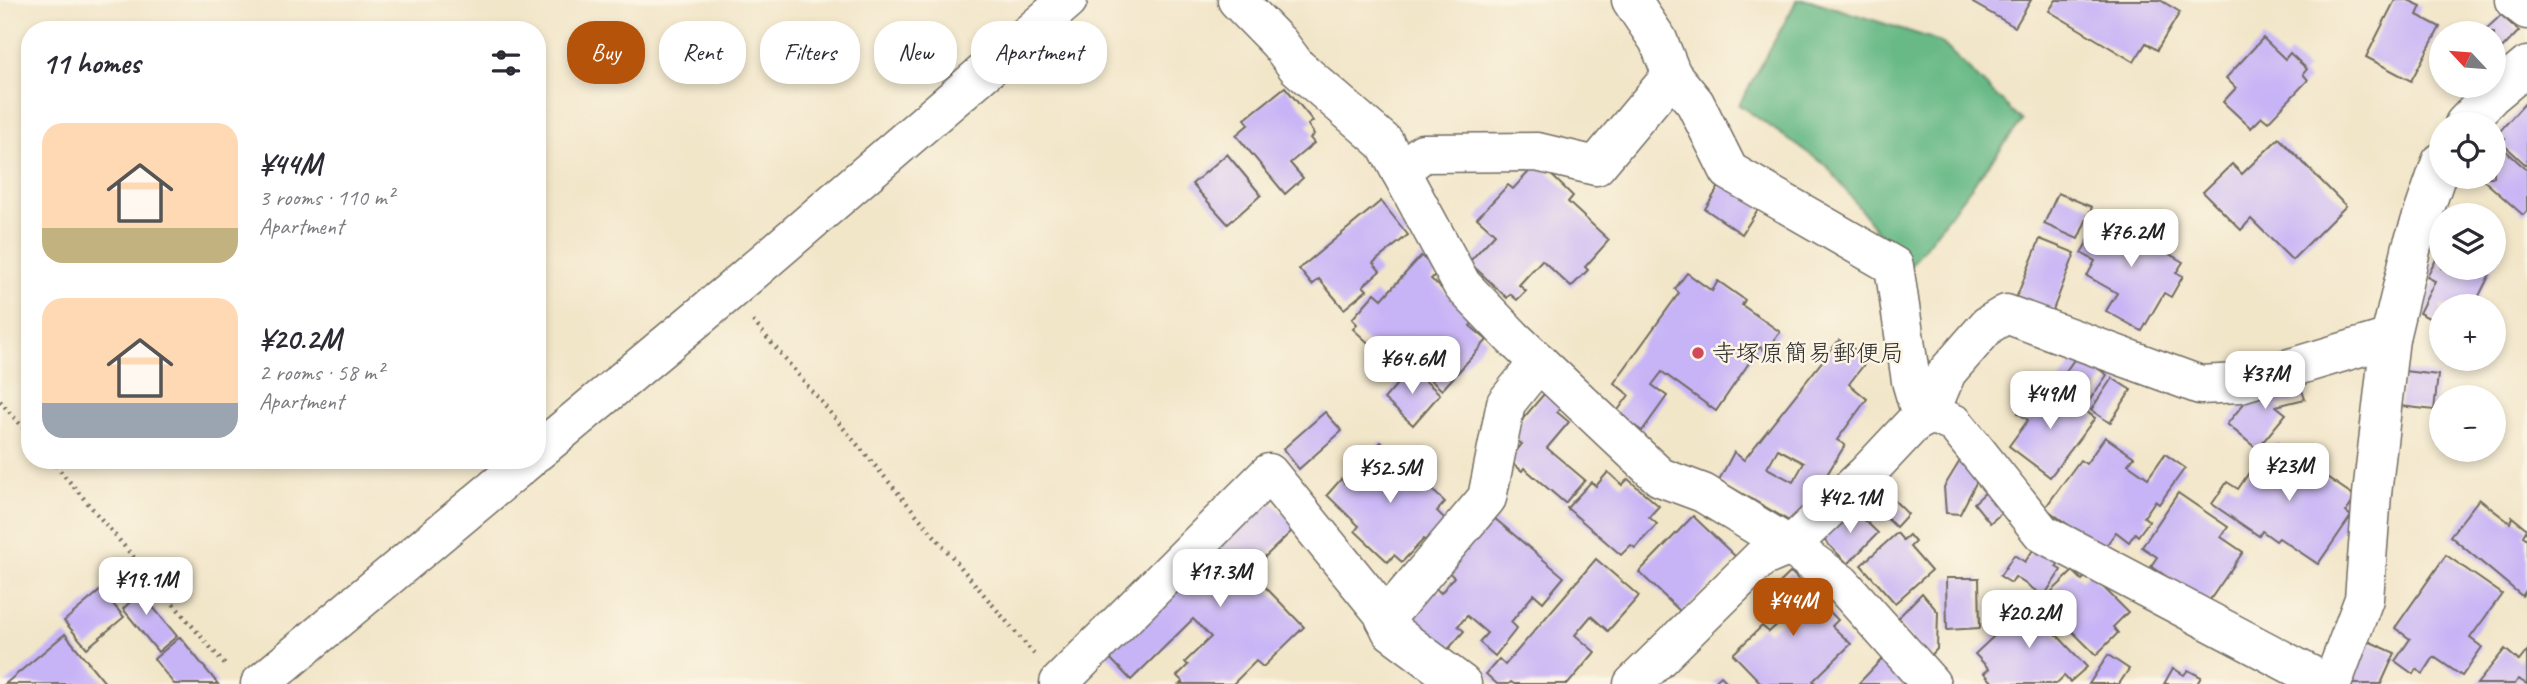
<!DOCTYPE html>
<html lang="en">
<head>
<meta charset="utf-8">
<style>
	:root { --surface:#fff; --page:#f2f2f3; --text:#2b2b33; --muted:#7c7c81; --accent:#b45309 }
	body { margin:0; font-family:Caveat,"Klee One",sans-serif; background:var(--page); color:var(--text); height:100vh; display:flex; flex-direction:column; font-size:26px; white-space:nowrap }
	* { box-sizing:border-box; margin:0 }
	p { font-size:23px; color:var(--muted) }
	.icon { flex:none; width:38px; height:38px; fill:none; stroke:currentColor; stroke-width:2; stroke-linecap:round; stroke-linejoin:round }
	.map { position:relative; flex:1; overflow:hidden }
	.sheet { position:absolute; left:21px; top:21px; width:525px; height:448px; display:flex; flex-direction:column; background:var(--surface); border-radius:28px; box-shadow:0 4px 10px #0003 }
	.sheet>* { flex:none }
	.top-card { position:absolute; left:567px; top:21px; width:665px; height:63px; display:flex; gap:14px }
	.needle { width:46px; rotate:296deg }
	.buttons { position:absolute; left:2429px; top:21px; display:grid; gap:14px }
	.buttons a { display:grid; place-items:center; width:77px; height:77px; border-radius:50%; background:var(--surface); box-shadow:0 4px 10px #0003; font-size:35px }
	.price { position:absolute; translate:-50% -60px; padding:0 16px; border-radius:14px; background:#fff; color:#222; font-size:23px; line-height:46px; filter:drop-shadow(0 2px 4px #0008) }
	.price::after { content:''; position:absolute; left:50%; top:42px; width:21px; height:16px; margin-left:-10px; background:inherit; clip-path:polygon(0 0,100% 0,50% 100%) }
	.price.on { background:var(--accent); color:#fff }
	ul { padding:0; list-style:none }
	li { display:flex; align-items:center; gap:21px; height:175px; padding:0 21px }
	li span { display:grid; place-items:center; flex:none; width:196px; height:140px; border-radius:21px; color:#555 }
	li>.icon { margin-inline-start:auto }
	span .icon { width:84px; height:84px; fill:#fffc; stroke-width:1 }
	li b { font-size:30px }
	h2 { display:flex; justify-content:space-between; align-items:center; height:84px; padding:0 21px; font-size:30px }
	.tag { padding:0 24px; border-radius:28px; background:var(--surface); box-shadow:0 4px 10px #0003; font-size:24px; line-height:63px }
	.tag.on { background:var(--accent); color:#fff }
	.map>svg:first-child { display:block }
	.forest { fill:#68b986; stroke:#4a7258; stroke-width:2 }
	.building { fill:#c7b4f6; fill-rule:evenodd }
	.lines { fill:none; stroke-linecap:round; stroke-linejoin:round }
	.minor-casing { stroke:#716c62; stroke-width:41 }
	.path { stroke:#716c62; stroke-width:4.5; stroke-dasharray:2 5; stroke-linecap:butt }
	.minor { stroke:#fff; stroke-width:38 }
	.poi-dot { fill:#d1495b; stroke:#fcf5e5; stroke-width:2.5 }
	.labels { text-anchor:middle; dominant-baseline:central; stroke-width:5; stroke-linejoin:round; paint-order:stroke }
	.poi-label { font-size:24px; fill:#2b2b2b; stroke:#fcf5e5; text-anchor:start }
</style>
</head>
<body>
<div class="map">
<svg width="2527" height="684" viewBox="0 0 2527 684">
	<rect width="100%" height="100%" fill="#fcf5e5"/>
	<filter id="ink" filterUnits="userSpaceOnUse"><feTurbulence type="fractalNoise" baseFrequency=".0143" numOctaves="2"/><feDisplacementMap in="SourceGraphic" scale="14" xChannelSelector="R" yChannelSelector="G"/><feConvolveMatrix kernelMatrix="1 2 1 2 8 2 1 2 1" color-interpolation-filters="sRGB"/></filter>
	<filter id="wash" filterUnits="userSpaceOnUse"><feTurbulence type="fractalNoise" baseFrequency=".00686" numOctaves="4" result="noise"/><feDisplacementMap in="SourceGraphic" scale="28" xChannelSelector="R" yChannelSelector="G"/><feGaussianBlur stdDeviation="1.57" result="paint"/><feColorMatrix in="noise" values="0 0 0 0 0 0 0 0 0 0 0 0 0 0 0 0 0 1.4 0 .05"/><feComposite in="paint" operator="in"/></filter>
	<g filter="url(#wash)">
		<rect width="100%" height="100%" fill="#f2e6c9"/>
		<path class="forest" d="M1797 0H1810L1930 38 1943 44 2022 121 1907 270 1827 166 1739 105Z"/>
		<g id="blocks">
			<g class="building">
				<path d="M1974 0H2031L2015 27 1973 3Z"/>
				<path d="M2056 0H2160L2180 12 2157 50 2146 43 2134 62 2049 11Z"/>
				<path d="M2395 0H2408L2421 6 2417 15 2440 27 2411 81 2366 57Z"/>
				<path d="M2501 15 2519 31 2496 55 2494 53V33H2482Z"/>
				<path d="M2263 38 2285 59 2290 53 2307 69 2303 74 2308 80 2268 122 2262 117 2251 128 2223 102 2236 88 2226 78Z"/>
				<path d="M1285 87 1313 121 1308 125 1314 134 1310 138 1314 143 1290 163 1303 178 1285 194 1236 135 1249 124 1245 119Z"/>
				<path d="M2527 101V166L2502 143 2505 139 2498 133Z"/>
				<path d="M2279 138 2346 206 2292 260 2251 219 2241 230 2203 192 2232 164 2242 174Z"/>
				<path d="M2494 140 2527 170V211L2523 215 2480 177H2494Z"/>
				<path d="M1227 154 1261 195 1228 224 1192 184Z"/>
				<path d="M1538 162 1573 196 1568 202 1609 240 1585 267 1588 270 1571 287 1542 260 1519 285 1526 291 1517 300 1510 294 1507 298 1469 262 1495 234 1477 218 1508 185 1513 189Z"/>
				<path d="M1724 179 1762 203 1742 234 1705 209Z"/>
				<path d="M2058 193 2092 207 2078 239 2044 224Z"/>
				<path d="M1381 201 1408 235 1373 263 1380 271 1363 286 1367 290 1344 309 1319 279 1312 285 1299 269Z"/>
				<path d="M2105 211 2160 241 2157 247 2183 262 2176 273 2183 276 2171 297 2164 293 2142 331 2106 311 2117 293 2087 276 2095 261 2081 253Z"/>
				<path d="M2040 239 2075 253 2051 315 2015 301Z"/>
				<path d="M2494 241 2504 246 2494 267Z"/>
				<path d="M2441 250V268H2493L2474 306H2441V324L2419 313 2435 281 2427 277Z"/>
				<path d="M1421 256 1439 271 1431 279 1476 319 1470 326 1487 340 1442 390 1409 361 1419 351 1405 338 1387 360 1353 329 1357 324 1352 319 1375 293 1382 299Z"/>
				<path d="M1687 273 1712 291 1718 281 1745 300 1742 305 1780 332 1766 352 1760 347 1716 411 1662 372 1652 385 1667 396 1642 431 1616 413 1629 395 1614 383 1679 293 1675 289Z"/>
				<path d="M1839 340 1869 358 1849 384 1867 399 1837 440 1845 445 1820 486 1830 492 1791 522 1719 480 1734 452 1744 460ZM1778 449 1804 463 1793 482 1767 468Z"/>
				<path d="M2078 354 2107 375 2086 405 2057 384Z"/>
				<path d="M1411 368 1440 394 1413 425 1384 399Z"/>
				<path d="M2404 371 2438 375 2434 410 2400 406Z"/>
				<path d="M2112 378 2131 390 2110 423 2091 410Z"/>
				<path d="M2298 379 2305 399 2276 406 2286 414 2257 449 2227 424 2254 391Z"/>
				<path d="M2053 387 2095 418 2050 477 2009 446 2028 420 2018 413 2029 398 2040 405Z"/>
				<path d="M1544 394 1560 408 1557 412 1569 422 1547 448 1585 480 1565 503 1524 468 1522 471 1509 460 1522 444 1513 438 1515 428Z"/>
				<path d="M1325 412 1342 431 1299 469 1283 449Z"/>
				<path d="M2105 437 2134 457 2128 464 2148 478 2165 454 2185 468 2159 504 2155 501 2144 517 2149 521 2138 536 2135 533 2129 542 2116 532 2103 550 2045 508 2080 460 2086 464Z"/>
				<path d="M1381 442 1445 502 1437 511 1450 524 1431 546 1424 539 1402 562 1394 555 1388 562 1355 531 1359 526 1327 495 1341 479 1344 483Z"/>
				<path d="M2277 443 2356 497 2346 512 2351 516 2318 564 2279 538 2276 541 2262 531 2259 536 2212 504 2227 482 2238 489 2265 449 2270 453Z"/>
				<path d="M1961 459 1979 477 1960 514 1946 513 1944 487Z"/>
				<path d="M1608 472 1622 485 1628 479 1659 506 1649 517 1657 524 1635 548 1631 545 1621 555 1567 508 1591 482 1596 486Z"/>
				<path d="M1987 491 2004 511 1990 523 1974 503Z"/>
				<path d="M1886 492 1908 514 1896 527 1873 505Z"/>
				<path d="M2178 493 2228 527 2221 537 2243 552 2207 604 2151 566 2157 557 2142 547Z"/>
				<path d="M1267 497 1296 527 1250 571 1304 627 1263 667 1256 661 1233 684H1180L1183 682 1177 676 1188 665 1185 662 1211 637 1193 619 1131 680 1105 653Z"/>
				<path d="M2479 499 2510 523 2512 517 2527 529 2523 536 2527 539V589L2522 596 2450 536Z"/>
				<path d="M1851 507 1878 533 1848 564 1822 538Z"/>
				<path d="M1487 512 1564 577 1543 602 1534 594 1511 622 1517 628 1495 656 1479 642 1487 633 1467 616 1458 626 1464 631 1444 654 1406 623 1428 582 1441 593 1454 577 1446 570Z"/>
				<path d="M1693 516 1736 557 1682 613 1639 572Z"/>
				<path d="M1897 533 1903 540 1909 535 1915 542 1910 547 1931 571 1895 603 1861 565Z"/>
				<path d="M2035 547 2059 563 2056 567 2061 570 2044 596 2015 577 2011 583 2000 576 2014 555 2025 562Z"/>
				<path d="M2446 555 2502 594 2470 638 2482 647 2462 676 2434 657 2423 674 2416 669 2413 674 2395 661 2410 639 2395 628Z"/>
				<path d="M1596 559 1639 596 1608 631 1591 616 1575 635 1595 652 1568 684H1514L1511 682 1509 684H1497L1486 674 1499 659 1505 665Z"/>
				<path d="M2073 571 2082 580 2089 573 2128 612 2113 627 2118 633 2096 655 2042 601Z"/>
				<path d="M1791 572 1838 620 1832 626 1851 644 1813 681 1816 684H1762L1733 654 1762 626 1769 632 1781 621 1761 601Z"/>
				<path d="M128 577 177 636 158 652 123 609 131 601 118 586Z"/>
				<path d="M1946 578H1979L1980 628 1947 630Z"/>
				<path d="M101 590 124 617 87 648 64 621Z"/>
				<path d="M1922 593 1938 612 1937 649 1928 659 1896 620Z"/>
				<path d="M2022 596 2031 605 2034 602 2059 628 2055 633 2087 667 2070 682 2064 676 2056 684H1994L1984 673 1989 669 1975 654 2011 620 2004 613Z"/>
				<path d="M65 634 106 684H5Z"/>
				<path d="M180 637 218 684H174L154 659Z"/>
				<path d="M2368 641 2395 653 2381 684H2349Z"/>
				<path d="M2505 649 2519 661 2527 651V684L2518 679 2515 684H2477Z"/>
				<path d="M2108 655 2129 669 2119 684H2089Z"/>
				<path d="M1883 658 1906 684H1858Z"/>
				<path d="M2173 668 2184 675 2188 670 2201 677 2197 684H2164Z"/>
				<path d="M1721 676 1729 684H1712Z"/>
			</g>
		</g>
	</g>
	<g filter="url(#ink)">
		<use href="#blocks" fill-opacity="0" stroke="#716c62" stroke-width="2"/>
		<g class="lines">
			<defs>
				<g id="minor">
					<path d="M1237 0 1279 43 1297 67 1385 143 1462 285 1513 338 1660 477 1703 493 1790 546 1841 583 1931 684"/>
					<path d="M1631 0 1658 40 1672 75"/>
					<path d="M2514 0 2527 10"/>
					<path d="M2464 124 2491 96 2527 66"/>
					<path d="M1400 171 1423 153 1537 152 1596 166 1672 75 1695 103 1729 171 1894 266 1911 381 1922 419"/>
					<path d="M1930 413 1955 424 2042 533 2328 684"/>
					<path d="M537 452 729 292 1068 0"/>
					<path d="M1385 619 1487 498 1506 403 1539 362"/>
					<path d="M1059 683 1269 473 1382 612 1391 631 1462 684"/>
					<path d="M260 684 528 460"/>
					<path d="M1633 684 1761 558 1790 546 1867 473 1912 425 1930 413 1947 372 1988 325 2006 314 2200 385 2240 383 2390 338"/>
					<path d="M2332 684 2364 599 2372 494 2390 338 2412 246 2441 162"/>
				</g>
			</defs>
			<use href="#minor" class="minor-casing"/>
			<g class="path">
				<path d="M753 321 1034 654"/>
				<path d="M0 401 30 436"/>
				<path d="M51 460 227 667"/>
			</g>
			<use href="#minor" class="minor"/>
		</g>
	</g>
	<circle class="poi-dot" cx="1698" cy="353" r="7"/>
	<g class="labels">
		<g class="poi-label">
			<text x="1712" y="353">寺塚原簡易郵便局</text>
		</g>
	</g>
</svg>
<div class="buttons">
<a><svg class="needle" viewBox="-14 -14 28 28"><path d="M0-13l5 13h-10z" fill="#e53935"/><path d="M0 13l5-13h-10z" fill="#7c7c81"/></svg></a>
<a><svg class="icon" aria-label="locate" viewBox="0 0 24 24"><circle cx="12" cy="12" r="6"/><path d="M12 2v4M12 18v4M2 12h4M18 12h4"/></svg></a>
<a><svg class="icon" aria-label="layers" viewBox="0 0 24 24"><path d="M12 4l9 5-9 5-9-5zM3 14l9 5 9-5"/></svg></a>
<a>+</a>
<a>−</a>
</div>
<b class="price" style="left:2131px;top:269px">¥76.2M</b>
<b class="price" style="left:1412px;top:396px">¥64.6M</b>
<b class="price" style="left:2265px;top:411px">¥37M</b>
<b class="price" style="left:2050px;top:431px">¥49M</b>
<b class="price" style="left:2289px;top:503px">¥23M</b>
<b class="price" style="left:1390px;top:505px">¥52.5M</b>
<b class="price" style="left:1850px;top:535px">¥42.1M</b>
<b class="price" style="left:1220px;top:609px">¥17.3M</b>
<b class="price" style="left:146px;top:617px">¥19.1M</b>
<b class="price on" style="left:1793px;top:638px">¥44M</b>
<b class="price" style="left:2029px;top:650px">¥20.2M</b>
<div class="top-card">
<a class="tag on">Buy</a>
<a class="tag">Rent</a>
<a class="tag">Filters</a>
<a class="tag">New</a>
<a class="tag">Apartment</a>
</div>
<section class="sheet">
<h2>11 homes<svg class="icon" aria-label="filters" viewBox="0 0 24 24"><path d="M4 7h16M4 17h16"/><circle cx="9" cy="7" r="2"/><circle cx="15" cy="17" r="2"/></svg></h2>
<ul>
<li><span style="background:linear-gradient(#ffd9b3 75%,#c2b280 0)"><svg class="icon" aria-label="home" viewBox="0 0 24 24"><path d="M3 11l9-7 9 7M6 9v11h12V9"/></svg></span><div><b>¥44M</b><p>3 rooms · 110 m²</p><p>Apartment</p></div></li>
<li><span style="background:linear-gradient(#ffd9b3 75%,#9aa5b1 0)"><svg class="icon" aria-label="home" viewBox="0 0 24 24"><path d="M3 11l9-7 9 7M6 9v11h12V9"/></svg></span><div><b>¥20.2M</b><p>2 rooms · 58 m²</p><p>Apartment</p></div></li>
</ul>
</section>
</div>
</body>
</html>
